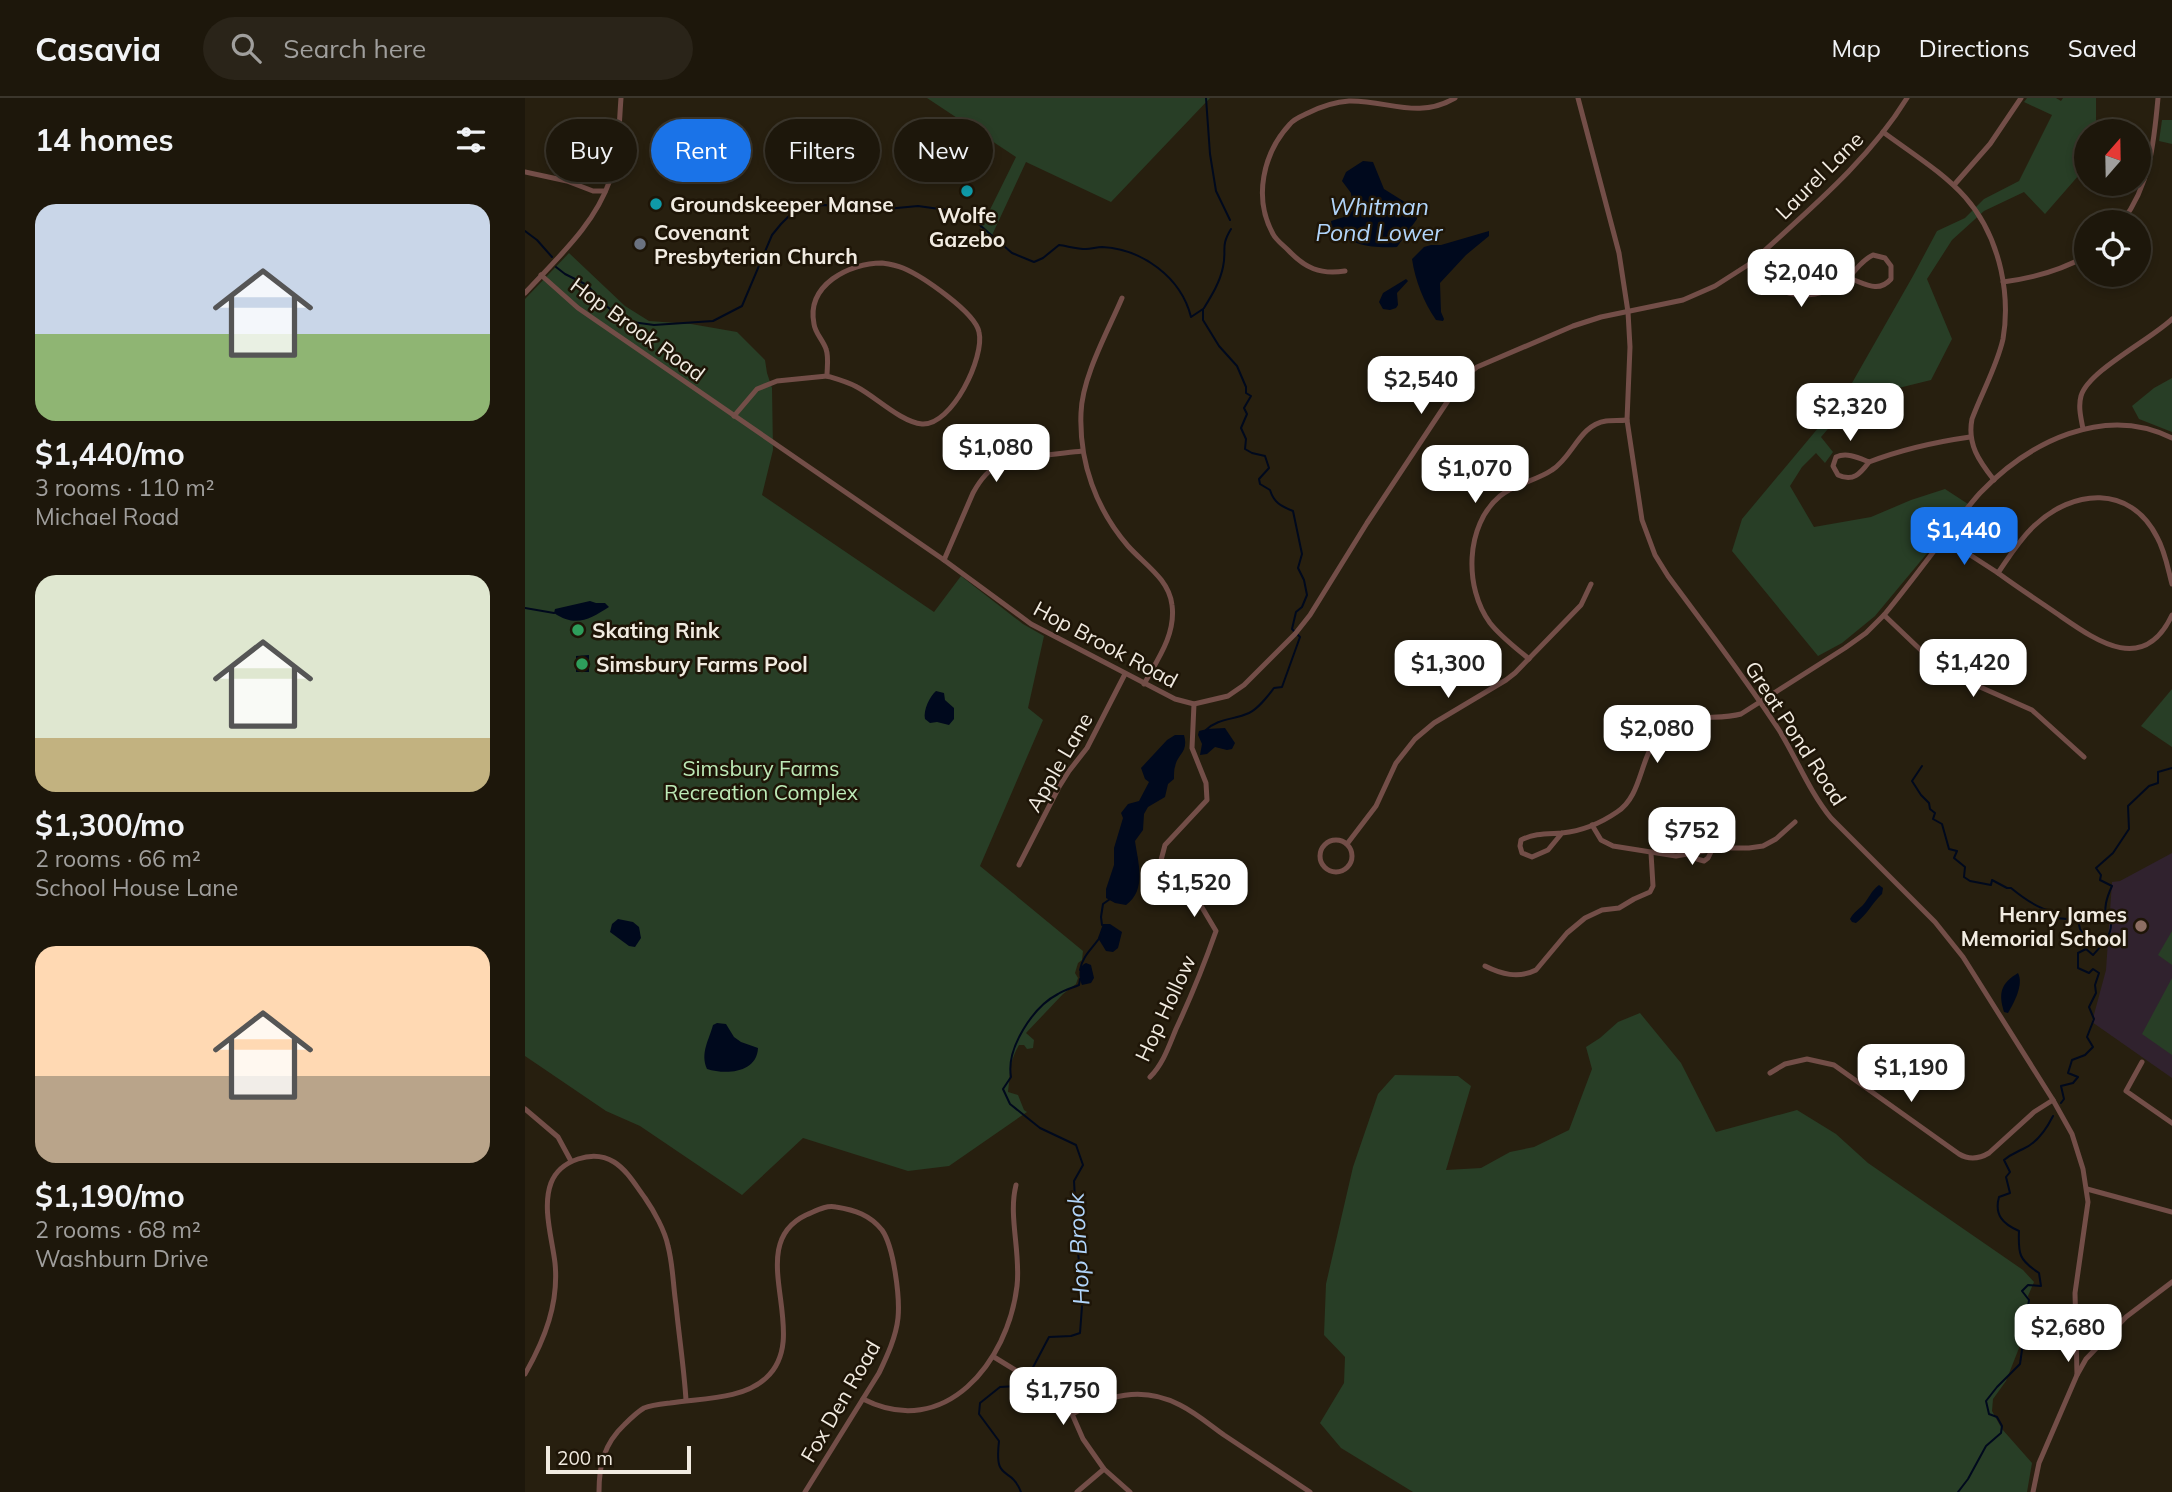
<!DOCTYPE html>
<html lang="en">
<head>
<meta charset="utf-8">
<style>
	:root { --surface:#1d170b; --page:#2a2419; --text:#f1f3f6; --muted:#a09f9d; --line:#3b362c; --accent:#1a73e8 }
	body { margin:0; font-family:Mulish,sans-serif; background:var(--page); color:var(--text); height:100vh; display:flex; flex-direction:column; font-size:26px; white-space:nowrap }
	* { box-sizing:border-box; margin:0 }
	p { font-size:23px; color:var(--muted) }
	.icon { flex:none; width:38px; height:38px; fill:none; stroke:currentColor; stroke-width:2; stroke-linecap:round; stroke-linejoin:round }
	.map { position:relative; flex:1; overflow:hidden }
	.details { display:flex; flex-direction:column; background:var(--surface); width:525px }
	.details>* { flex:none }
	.guide { position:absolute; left:21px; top:21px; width:665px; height:63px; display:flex; gap:14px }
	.needle { width:46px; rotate:20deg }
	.buttons { position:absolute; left:1549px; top:21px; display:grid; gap:14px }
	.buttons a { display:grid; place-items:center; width:77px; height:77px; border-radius:50%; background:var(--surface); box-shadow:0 4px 10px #0003,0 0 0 2px var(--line); font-size:35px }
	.scale { position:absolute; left:21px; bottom:18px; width:145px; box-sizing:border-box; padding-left:7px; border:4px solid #f1ebe1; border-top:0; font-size:19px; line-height:24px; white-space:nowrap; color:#f1ebe1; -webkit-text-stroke:5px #1e1507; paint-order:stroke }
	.price { position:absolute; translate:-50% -60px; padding:0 16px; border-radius:14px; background:#fff; color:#222; font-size:23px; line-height:46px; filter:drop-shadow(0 2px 4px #0008) }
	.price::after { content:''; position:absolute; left:50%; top:42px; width:21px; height:16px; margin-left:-10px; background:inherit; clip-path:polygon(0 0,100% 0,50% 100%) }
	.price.on { background:var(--accent); color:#fff }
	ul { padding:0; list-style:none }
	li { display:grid; align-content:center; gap:14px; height:371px; padding:0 35px }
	li span { display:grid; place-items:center; height:217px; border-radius:21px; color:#555 }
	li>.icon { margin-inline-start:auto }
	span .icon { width:126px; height:126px; fill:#fffc; stroke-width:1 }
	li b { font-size:30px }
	h2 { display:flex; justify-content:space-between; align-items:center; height:84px; padding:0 35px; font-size:30px }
	.tag { padding:0 24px; border-radius:32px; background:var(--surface); box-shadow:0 4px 10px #0003,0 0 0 2px var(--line); font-size:24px; line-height:63px }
	.tag.on { background:var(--accent); color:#fff }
	header { display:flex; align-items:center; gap:42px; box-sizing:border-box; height:98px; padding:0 35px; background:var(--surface); border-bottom:2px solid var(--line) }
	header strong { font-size:33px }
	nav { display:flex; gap:38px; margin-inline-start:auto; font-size:24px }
	.search { width:490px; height:63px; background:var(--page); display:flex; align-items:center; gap:18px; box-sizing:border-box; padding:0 24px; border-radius:38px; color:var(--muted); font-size:26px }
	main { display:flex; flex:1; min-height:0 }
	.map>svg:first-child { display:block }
	.education { fill:#30222e }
	.green { fill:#283e26 }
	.water { fill:#00091d }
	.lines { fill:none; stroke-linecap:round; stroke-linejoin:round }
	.stream { stroke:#00091d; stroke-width:2 }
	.minor { stroke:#734e48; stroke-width:5 }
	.culture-dot { fill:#0f9aa8; stroke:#1e1507; stroke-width:2.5 }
	.worship-dot { fill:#6b7280; stroke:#1e1507; stroke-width:2.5 }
	.leisure-dot { fill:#2e9e5b; stroke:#1e1507; stroke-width:2.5 }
	.education-dot { fill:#8d6e63; stroke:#1e1507; stroke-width:2.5 }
	.labels { text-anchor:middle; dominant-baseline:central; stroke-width:5; stroke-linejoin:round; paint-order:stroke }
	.street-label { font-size:21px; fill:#f1ebe1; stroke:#1e1507 }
	.poi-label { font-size:21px; font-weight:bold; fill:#f1ebe1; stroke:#1e1507; text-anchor:start }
	.park-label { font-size:21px; fill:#bdeab7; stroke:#1e1507 }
	.water-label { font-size:23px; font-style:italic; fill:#b1d5fb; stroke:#1e1507 }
</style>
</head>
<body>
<header>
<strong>Casavia</strong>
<div class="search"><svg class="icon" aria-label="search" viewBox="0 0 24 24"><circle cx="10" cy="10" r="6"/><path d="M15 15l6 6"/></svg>Search here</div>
<nav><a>Map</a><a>Directions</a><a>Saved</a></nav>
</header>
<main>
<section class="details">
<h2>14 homes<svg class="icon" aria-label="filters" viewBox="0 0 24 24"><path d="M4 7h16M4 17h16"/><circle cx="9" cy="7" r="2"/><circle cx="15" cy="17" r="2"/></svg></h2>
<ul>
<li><span style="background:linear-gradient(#c9d6e8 60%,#8fb573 0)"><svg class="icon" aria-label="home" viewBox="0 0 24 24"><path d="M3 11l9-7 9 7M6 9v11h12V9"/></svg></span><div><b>$1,440/mo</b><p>3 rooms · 110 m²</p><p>Michael Road</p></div></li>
<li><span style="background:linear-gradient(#dfe7d0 75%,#c2b280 0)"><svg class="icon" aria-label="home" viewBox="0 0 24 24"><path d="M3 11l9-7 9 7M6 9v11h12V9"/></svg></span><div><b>$1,300/mo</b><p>2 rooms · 66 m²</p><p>School House Lane</p></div></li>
<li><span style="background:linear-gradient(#ffd9b3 60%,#b9a48a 0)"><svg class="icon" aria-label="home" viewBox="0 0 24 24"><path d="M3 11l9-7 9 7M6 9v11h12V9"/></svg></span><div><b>$1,190/mo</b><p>2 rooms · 68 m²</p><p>Washburn Drive</p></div></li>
</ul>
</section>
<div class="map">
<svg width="1647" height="1394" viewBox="0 0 1647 1394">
	<rect width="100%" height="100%" fill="#271f0f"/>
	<path class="education" d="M1647 755V980L1567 924 1581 872 1587 784 1595 783Z"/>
	<g class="green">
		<path d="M402 0H685L586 104 501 64 462 148 450 142 491 59Z"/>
		<path d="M1502 0H1531L1536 3 1538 0H1571V33H1561V69L1520 116 1499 94 1459 113 1427 142 1402 181 1427 241 1406 282 1329 301 1296 339 1308 354 1300 365 1291 355 1277 369 1265 388 1289 429 1346 419 1386 402 1420 391 1443 406 1350 518 1317 545 1293 558 1207 453 1217 421 1319 299 1388 178 1412 133 1440 120 1459 101 1494 83 1527 17 1499 4Z"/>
		<path d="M1637 22H1647V46L1634 43Z"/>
		<path d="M44 155 100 208 124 223 166 226 212 234 240 262 242 275 247 290 248 352 237 397 409 514 436 478 498 526 519 538 503 610 518 622 455 768 558 853 557 862 553 865 550 875 553 880 551 886 538 896 501 935 509 942 508 950 502 951 499 947H494C483 967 486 974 483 994L493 997 499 1012 502 1014 424 1068 383 1073 278 1040 217 1097 115 1028 81 1013 0 958V201Z"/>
		<path d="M1647 280V334L1614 321 1607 308 1629 290Z"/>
		<path d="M1647 591V649L1616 628Z"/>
		<path d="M1647 833V867L1633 857Z"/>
		<path d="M1647 880V957L1617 936Z"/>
		<path d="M1115 915 1156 965 1191 1034 1272 1012 1311 1036 1343 1065 1498 1172 1509 1184 1503 1198 1505 1206 1496 1245 1481 1283 1468 1301 1467 1313 1477 1331 1507 1365 1502 1394H888L816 1350 795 1325 819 1285 820 1259 799 1237 801 1186 828 1069 853 996 870 977 933 978 946 988 921 1072 956 1070 985 1054 1009 1049 1044 1032 1067 971 1061 949 1075 940 1093 924Z"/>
	</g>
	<g class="water">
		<path d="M838 63 848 64 859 91 891 111 892 121 872 149C846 150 827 148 807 130L806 123 822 118 828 112 826 95 817 83 821 74Z"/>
		<path d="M964 133V138L941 157 915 185 916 214 919 221 918 223 911 222C899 205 890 182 887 161L899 149 906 147H916Z"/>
		<path d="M881 181 883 183 872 195 873 207 871 210 865 212 858 211 854 204 858 195Z"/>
		<path d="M65 503 71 505H80L84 509C65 521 51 530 29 515L30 511Z"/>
		<path d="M64 557V574H51V558Z"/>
		<path d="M411 593 419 595 420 602 429 610V621L424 627 412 624 405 625 400 621C398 612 405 598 411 593Z"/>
		<path d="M700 630 710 645 707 651 702 652 690 649 682 656 675 657 677 646 673 637 674 633 682 631Z"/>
		<path d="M650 637H659C664 655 652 656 650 669 649 670 649 680 649 681L643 686 640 699 623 709 619 716 618 732 610 743C613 764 622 792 601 807L590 805 581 800V791L589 767V750L598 720 596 715 603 706 614 703 624 684 620 681 616 670 642 642Z"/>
		<path d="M1354 787 1358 790 1357 796C1347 805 1342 817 1331 825L1327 824 1325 821C1329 814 1333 812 1338 807 1344 800 1346 793 1354 787Z"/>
		<path d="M93 821 108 824 114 829 116 840 110 849 104 848 85 834 87 826Z"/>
		<path d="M578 826H585L597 834 593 850 588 854 581 853 573 840Z"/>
		<path d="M561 865 566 867 569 880 566 885 557 887C554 880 552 869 561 865Z"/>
		<path d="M1493 875C1499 886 1489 905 1483 915L1479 914C1473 895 1476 885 1493 875Z"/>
		<path d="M192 925 201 926 209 939 216 944 233 950C232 975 201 977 182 971 175 955 184 942 188 927Z"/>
	</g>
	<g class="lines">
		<g class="stream">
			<path d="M681 0 685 56 691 93 705 122"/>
			<path d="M0 133 12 142 27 159"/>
			<path d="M31 169 40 176 62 187 79 206 91 216 107 224 129 227 188 223 217 208 247 137 256 126 272 110 300 107 323 108 340 113 393 108 429 113 449 122 487 155 509 164 518 160 534 147C542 148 552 151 561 151 566 151 572 149 577 149 617 151 656 179 666 219L678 211V222L694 248 712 268 721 289V295L726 298 719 310 722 316 716 330 721 341 720 351 727 355 740 358 744 370 734 381 735 386 745 392C749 405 756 408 768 413L777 456 773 470 779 482 782 497 777 509 771 514 767 531 769 533"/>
			<path d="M679 210C687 197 695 184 698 169 702 151 695 149 706 131"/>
			<path d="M0 510 29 515"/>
			<path d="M681 632C693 620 709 622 724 615 734 610 742 599 749 590L757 589 775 539 773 537"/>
			<path d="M1397 668 1387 683 1396 697 1404 705 1405 711 1410 715 1408 721 1417 726 1424 751 1432 753 1429 760 1440 769 1439 779 1445 783 1466 787 1467 782 1482 790H1486C1497 799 1514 812 1528 813L1531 820 1553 822 1555 831 1562 841H1580"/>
			<path d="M577 827 576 819 578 806 585 801"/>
			<path d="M555 872C557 858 568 850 575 839"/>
			<path d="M1536 1005 1539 1001 1536 988 1548 985 1553 979 1543 975 1547 962 1560 957 1568 949 1562 939 1569 921 1564 909 1571 895 1570 887 1574 875 1568 871 1564 875 1553 870V855L1561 851 1568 857C1576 848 1587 838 1586 825L1581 824C1579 809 1581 801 1587 788L1575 782 1576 777 1571 770 1588 755 1604 731 1603 708 1624 688 1633 685V674L1647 670"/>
			<path d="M505 1275 524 1239 546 1238 555 1235 558 1195 553 1155 549 1083 558 1067 551 1047 515 1030 485 1006 478 991 486 979C481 950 508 909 533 896 539 892 547 890 554 887L555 881"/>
			<path d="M496 1394C485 1366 469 1386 474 1343L454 1316 455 1305 475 1289 494 1288 499 1282"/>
			<path d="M1433 1394 1443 1381 1461 1348 1476 1335 1477 1328 1472 1319 1464 1316 1461 1303 1472 1289 1495 1266 1504 1202 1497 1193 1503 1187 1516 1188 1514 1175C1494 1162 1493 1156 1494 1133 1478 1126 1469 1117 1474 1099L1485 1095 1481 1079 1485 1074 1479 1062C1486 1056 1490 1055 1498 1051 1512 1045 1522 1030 1528 1018"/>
		</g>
		<g class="minor">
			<path d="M1053 0 1094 155 1103 214 1105 249 1102 322 1117 422 1130 457 1143 478C1180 528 1219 578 1254 632 1272 661 1284 693 1306 720L1410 824 1438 859 1528 1002 1547 1036 1558 1071 1563 1104 1550 1195 1552 1277"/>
			<path d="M1358 34C1415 76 1459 97 1476 172 1481 195 1482 218 1478 241 1472 268 1457 294 1447 321 1442 346 1454 363 1469 382"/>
			<path d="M0 74 42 83 68 93H80"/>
			<path d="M1429 87 1465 46 1496 0"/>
			<path d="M1597 124C1625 87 1629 45 1633 0"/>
			<path d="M357 165C364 166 371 167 378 170 397 178 450 214 454 234 460 259 427 328 397 326 376 324 351 299 332 289 323 284 312 281 302 278 302 269 304 259 301 251 298 242 290 235 289 226 281 187 324 165 357 165Z"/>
			<path d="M1226 165C1243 188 1261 201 1290 196 1302 194 1316 188 1324 179 1332 171 1337 162 1348 157L1360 160 1366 168V181C1353 196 1339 185 1324 180"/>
			<path d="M820 173C795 177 780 170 763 152 758 147 751 142 748 136 728 100 738 55 765 26 770 20 777 18 783 15 797 8 809 4 824 3 863 2 892 22 930 0"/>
			<path d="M16 177 53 210 419 462 506 526 650 601 669 606 703 598 719 587 770 536 785 517 842 425 938 280 952 269 1048 228 1076 219 1158 202 1190 188 1226 165C1281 114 1342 65 1382 0"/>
			<path d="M1478 184C1508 180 1535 173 1561 158"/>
			<path d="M0 195C32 160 69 128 85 82 94 57 94 26 96 0"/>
			<path d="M597 200C583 233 557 279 556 315 554 364 571 411 603 448 619 466 644 481 647 507 651 536 633 561 619 586"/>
			<path d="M209 318 232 291 252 283 302 278"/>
			<path d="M1558 331C1556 320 1553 309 1556 298 1563 273 1625 242 1647 221"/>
			<path d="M1344 364C1335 376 1328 384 1313 377L1308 368 1311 359C1322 354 1334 360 1344 364 1378 351 1410 344 1445 339"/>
			<path d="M1419 440 1473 475"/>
			<path d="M419 462 448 395C454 384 463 371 475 367 496 358 534 356 557 353"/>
			<path d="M1647 486C1643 471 1640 453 1632 439 1605 386 1548 391 1509 428 1494 442 1484 459 1473 475 1492 489 1512 502 1531 515 1569 541 1618 579 1647 517"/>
			<path d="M1359 517 1402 558 1428 577 1507 612 1559 659"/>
			<path d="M1004 561C991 550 976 539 965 525 939 490 940 427 975 398 991 385 1011 383 1027 372 1048 359 1054 327 1081 323 1088 322 1095 323 1102 322"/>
			<path d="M1067 727 1076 742 1088 748 1151 758 1196 750H1224L1238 748 1251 741 1270 724"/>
			<path d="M1037 735 1023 752 1007 759 997 755 995 748 996 742C1010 735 1021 736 1037 735 1056 733 1076 725 1092 714 1122 695 1112 645 1148 627 1168 616 1194 622 1216 616L1320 550 1341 535 1359 517C1383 488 1405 458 1428 428 1437 417 1446 405 1455 395 1504 344 1579 306 1647 340"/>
			<circle cx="811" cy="758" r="16"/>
			<path d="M822 746 851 708 871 665 890 641 909 625 981 582 990 575 1056 507 1066 486"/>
			<path d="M1168 756 1172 761 1179 763 1183 760 1187 752"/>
			<path d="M494 767 534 689 544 673 562 650 600 576"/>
			<path d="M960 868C976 876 993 881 1011 872L1042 835 1060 820 1077 812 1094 810 1109 801 1125 794 1128 788 1126 755"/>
			<path d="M1617 964 1601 993 1647 1025"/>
			<path d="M1245 975 1260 966 1282 961 1309 967 1434 1056C1444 1062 1454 1061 1464 1055L1509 1014 1528 1002"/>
			<path d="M625 979C638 966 644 948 651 931 666 899 679 867 691 833L672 801 642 783 635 766 640 747 682 702 681 685 667 650 669 606"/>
			<path d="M0 1011 33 1039 46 1063"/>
			<path d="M1562 1091 1647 1114"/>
			<path d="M469 1259 534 1299 547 1316 558 1341 579 1371 605 1394"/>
			<path d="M0 1276C20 1241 34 1205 30 1165 27 1140 17 1109 26 1085 35 1062 68 1051 89 1064 102 1072 111 1088 120 1100 129 1113 140 1133 143 1148 148 1167 148 1187 151 1207 154 1238 159 1270 161 1302"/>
			<path d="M338 1301C420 1343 483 1264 492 1188 496 1155 483 1118 491 1087"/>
			<path d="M547 1316C583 1298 616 1287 655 1307 671 1315 685 1327 699 1337 728 1356 756 1375 785 1394"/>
			<path d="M74 1394C74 1367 79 1346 99 1327 105 1321 112 1314 119 1310 127 1307 137 1306 145 1305 176 1300 217 1302 241 1280 289 1237 216 1148 281 1117 291 1113 300 1107 311 1109 330 1112 345 1117 357 1132 369 1149 375 1200 373 1220 371 1239 362 1258 354 1275L280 1394"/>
			<path d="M552 1394 579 1371"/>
			<path d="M1508 1394 1514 1365 1552 1277 1561 1261 1601 1219 1647 1184"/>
		</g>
	</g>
	<g class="culture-dot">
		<circle cx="442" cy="93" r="7"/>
		<circle cx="131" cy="106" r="7"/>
	</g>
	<circle class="worship-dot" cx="115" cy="146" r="7"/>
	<g class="leisure-dot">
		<circle cx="53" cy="532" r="7"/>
		<circle cx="57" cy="566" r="7"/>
	</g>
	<circle class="education-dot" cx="1616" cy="828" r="7"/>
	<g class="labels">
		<g class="street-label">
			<text transform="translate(1294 77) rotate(-45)">Laurel Lane</text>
			<text transform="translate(113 231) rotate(36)">Hop Brook Road</text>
			<text transform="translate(581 546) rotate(28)">Hop Brook Road</text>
			<text transform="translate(1271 635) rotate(57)">Great Pond Road</text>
			<text transform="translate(534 664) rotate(-60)">Apple Lane</text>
			<text transform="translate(640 910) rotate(-65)">Hop Hollow</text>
			<text transform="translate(315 1303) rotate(-60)">Fox Den Road</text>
		</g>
		<g class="poi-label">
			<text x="145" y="106">Groundskeeper Manse</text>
			<text x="442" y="117" text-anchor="middle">Wolfe<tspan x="442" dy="24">Gazebo</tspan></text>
			<text x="129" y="134">Covenant<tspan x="129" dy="24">Presbyterian Church</tspan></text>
			<text x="67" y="532">Skating Rink</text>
			<text x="71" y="566">Simsbury Farms Pool</text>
			<text x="1602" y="816" text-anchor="end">Henry James<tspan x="1602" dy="24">Memorial School</tspan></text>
		</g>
		<g class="park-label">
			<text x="236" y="670">Simsbury Farms<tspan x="236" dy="24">Recreation Complex</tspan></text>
		</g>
		<g class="water-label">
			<text x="854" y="108">Whitman<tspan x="854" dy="26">Pond Lower</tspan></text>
			<text transform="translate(553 1151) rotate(-93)">Hop Brook</text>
		</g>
	</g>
</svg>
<div class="buttons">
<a><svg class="needle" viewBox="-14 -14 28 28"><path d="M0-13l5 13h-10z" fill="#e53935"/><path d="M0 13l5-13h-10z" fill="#a09f9d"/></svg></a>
<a><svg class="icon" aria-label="locate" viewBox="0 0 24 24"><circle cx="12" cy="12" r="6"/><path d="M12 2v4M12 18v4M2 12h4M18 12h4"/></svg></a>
</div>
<div class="scale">200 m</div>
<b class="price" style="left:1276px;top:211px">$2,040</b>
<b class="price" style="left:896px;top:318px">$2,540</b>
<b class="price" style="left:1325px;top:345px">$2,320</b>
<b class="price" style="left:471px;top:386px">$1,080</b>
<b class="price" style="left:950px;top:407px">$1,070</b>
<b class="price on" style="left:1439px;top:469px">$1,440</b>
<b class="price" style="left:1448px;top:601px">$1,420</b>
<b class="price" style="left:923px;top:602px">$1,300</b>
<b class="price" style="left:1132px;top:667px">$2,080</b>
<b class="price" style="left:1167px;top:769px">$752</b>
<b class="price" style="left:669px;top:821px">$1,520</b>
<b class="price" style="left:1386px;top:1006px">$1,190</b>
<b class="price" style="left:1543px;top:1266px">$2,680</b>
<b class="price" style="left:538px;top:1329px">$1,750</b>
<div class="guide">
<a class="tag">Buy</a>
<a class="tag on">Rent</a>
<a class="tag">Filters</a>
<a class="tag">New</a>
</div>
</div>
</main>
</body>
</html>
